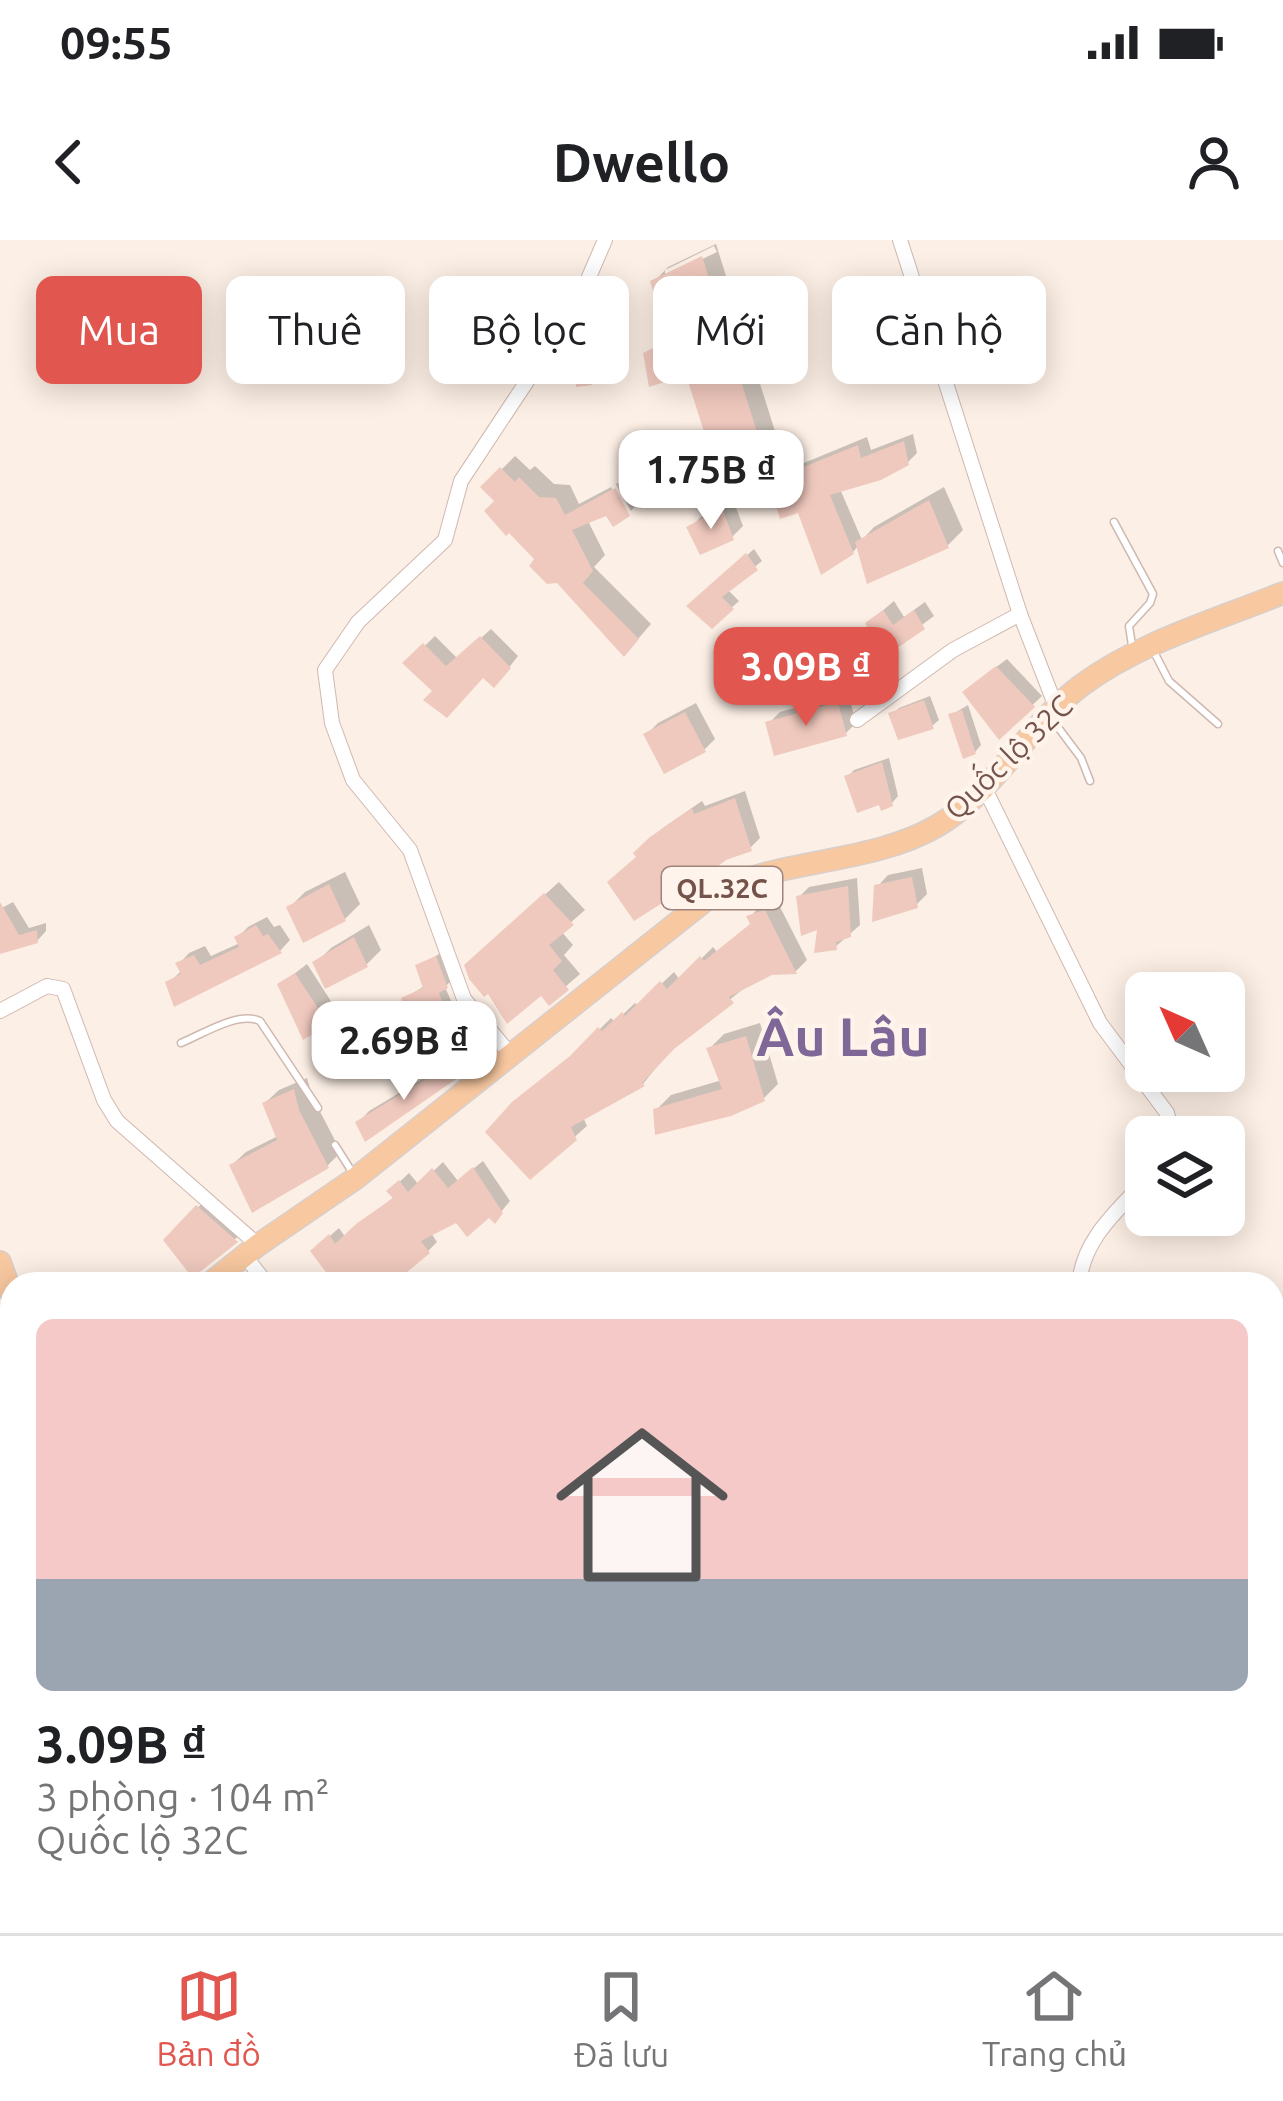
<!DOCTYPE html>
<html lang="vi">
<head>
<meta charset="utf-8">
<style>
	:root { --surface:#fff; --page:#f2f2f2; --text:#202124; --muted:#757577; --line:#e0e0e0; --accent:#e1574f }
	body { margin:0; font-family:Ubuntu,sans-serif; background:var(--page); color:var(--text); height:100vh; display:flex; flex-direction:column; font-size:45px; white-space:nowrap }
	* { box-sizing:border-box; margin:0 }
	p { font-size:39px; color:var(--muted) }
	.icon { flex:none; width:66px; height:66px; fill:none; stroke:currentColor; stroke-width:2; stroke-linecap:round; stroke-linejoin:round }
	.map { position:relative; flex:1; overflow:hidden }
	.sheet { position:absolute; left:0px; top:1032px; width:1284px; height:663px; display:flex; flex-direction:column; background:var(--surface); border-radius:36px 36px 0 0; box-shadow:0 6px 30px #0003 }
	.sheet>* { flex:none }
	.guide { position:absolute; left:36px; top:36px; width:1212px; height:108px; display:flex; gap:24px }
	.needle { width:78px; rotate:315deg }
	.fabs { position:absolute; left:1125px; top:732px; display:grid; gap:24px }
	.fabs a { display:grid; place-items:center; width:120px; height:120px; border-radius:18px; background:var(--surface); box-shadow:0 6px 30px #0003; font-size:60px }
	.price { position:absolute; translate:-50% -102px; padding:0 27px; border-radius:24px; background:#fff; color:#222; font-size:39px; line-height:78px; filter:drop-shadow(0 3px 6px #0008) }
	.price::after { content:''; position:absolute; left:50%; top:72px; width:36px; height:27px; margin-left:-18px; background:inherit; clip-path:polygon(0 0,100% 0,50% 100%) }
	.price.active { background:var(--accent); color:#fff }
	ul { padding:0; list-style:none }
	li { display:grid; align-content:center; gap:24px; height:636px; padding:0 36px }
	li+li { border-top:3px solid var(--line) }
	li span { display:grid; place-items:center; height:372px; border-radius:18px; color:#555 }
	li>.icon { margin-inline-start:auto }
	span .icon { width:216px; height:216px; fill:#fffc; stroke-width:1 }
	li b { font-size:51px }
	.chip { padding:0 42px; border-radius:18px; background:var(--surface); box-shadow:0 6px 30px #0003; font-size:42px; line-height:108px }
	.chip.active { background:var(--accent); color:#fff }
	.status { display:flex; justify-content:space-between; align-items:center; height:84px; padding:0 60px; background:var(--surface); direction:ltr }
	.status svg { height:33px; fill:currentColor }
	header { display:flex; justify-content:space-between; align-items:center; height:156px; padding:0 36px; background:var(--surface); font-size:54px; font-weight:700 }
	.tabs { display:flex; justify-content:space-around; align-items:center; height:168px; border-top:3px solid var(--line); background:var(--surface); font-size:33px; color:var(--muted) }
	.tabs a { display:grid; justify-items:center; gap:6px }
	.tabs .active { color:var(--accent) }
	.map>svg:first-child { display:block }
	.shadow { fill:#0003; fill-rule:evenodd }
	.building { fill:#f0c9be }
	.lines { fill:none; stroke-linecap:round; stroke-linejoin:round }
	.lane-casing { stroke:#cfb8af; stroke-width:9 }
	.street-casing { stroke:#cfb8af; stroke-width:16 }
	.primary-casing { stroke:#d8cfcd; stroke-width:24 }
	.lane { stroke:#fff; stroke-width:6 }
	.street { stroke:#fff; stroke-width:14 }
	.primary { stroke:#f8c8a0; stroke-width:21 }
	.labels { text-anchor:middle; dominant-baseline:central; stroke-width:9; stroke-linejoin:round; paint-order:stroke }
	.shield { fill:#fef4ec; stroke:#9d837b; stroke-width:3 }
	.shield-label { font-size:27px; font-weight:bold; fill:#74534b }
	.street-label { font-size:30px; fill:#74534b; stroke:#fef4ec }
	.town-label { font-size:54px; font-weight:bold; fill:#7f6797; stroke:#fef4ec }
</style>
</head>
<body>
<div class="status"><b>09:55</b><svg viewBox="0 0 49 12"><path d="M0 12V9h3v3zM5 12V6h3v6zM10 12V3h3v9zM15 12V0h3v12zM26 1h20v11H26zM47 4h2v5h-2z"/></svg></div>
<header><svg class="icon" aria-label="back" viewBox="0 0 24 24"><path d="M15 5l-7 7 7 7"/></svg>Dwello<svg class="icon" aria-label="person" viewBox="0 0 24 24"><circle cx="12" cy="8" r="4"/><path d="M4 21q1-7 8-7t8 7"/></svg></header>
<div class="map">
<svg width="1283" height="1693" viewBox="0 0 1283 1693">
	<rect width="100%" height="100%" fill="#fcefe5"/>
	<g class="shadow">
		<path d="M716 4 779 204 764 218 688 131 646 114 670 95 654 42 668 27ZM714 6 717 12 665 37V30Z"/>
		<path d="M922 82 930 106 924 113 896 98Z"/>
		<path d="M589 85 596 137 590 143 576 93Z"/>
		<path d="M913 194 917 213 907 223 840 249 862 300 874 287 944 247 963 290 948 305H859L853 312 800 270 772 242 782 232 867 197 871 210Z"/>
		<path d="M515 216 530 230 535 226 554 244 570 245 579 264 611 247 621 265 588 281 605 315 594 327 651 384 638 399 538 319 484 247Z"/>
		<path d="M630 237 642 259 631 271 616 244Z"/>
		<path d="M733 260 743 286 732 297 690 288 701 277Z"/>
		<path d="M754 309 762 321 727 349 739 361 712 385 691 366Z"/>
		<path d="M894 361 904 377 925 362 934 376 885 412 868 383Z"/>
		<path d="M491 389 518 416 504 434H484L436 450 407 423 435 396 458 419Z"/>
		<path d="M1007 419 1042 456 1000 496 975 443Z"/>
		<path d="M848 453 856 483 845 494 769 483 780 472Z"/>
		<path d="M930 456 939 480 932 486 892 474 899 468Z"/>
		<path d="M696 463 715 499 704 510 647 494 658 483Z"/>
		<path d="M968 465 981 505 975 512 951 475Z"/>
		<path d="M889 518 898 556 892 563 848 537 854 530Z"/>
		<path d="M745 551 760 598 750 608 637 613 663 588 702 561 705 566Z"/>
		<path d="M922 628 927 654 916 665 877 647 888 635Z"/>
		<path d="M345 632 360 664 345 679 290 667 305 652Z"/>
		<path d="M857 638 860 685 835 707 799 657 809 647Z"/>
		<path d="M559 642 585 670 561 691 573 705 564 715 580 734 549 761 481 712Z"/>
		<path d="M777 661 807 720 796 731 771 732 743 749 675 804 643 844 583 877 587 886 530 936 583 806 611 778 615 782 635 763 638 766 674 732 680 740 713 707 717 712 753 683 750 677 761 665Z"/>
		<path d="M13 662 29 688 46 683V691L37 701 0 711V669Z"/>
		<path d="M267 677 274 687 280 685 290 700 280 711 169 743 182 730 179 724 189 713 205 706 211 716 240 703 238 697 248 687Z"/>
		<path d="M369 685 381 710 366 725 316 723 331 708Z"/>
		<path d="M443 712 453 739 445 747 455 770 448 777 405 758 426 745 419 725Z"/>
		<path d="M307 724 338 772 304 795 281 744Z"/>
		<path d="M760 783 778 844 763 859 656 870 671 855 722 840 709 809 724 794Z"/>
		<path d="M461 816 468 824 457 834 366 897 359 882 369 871Z"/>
		<path d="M307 838 312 856 341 912 327 926 232 925 246 912 278 896 265 863 279 850Z"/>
		<path d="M483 921 510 961 495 979 490 974 457 980 431 993 437 1002 428 1011 376 1044H339L323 1002 339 988 346 998 395 956 390 951 409 933 419 945 443 922 458 941Z"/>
		<path d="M208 957 246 990 207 1022 167 1000Z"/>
		<path d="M0 1195 12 1201V1223L0 1240Z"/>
	</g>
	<g class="building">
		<path d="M702 16 766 221 718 236 686 135 649 147 643 113 668 101 650 41Z"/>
		<path d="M916 86 925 116 900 127 892 97Z"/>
		<path d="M585 88 592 145 576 147 573 92Z"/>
		<path d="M904 201 909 225 881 240 830 255 854 314 821 335 798 273 780 279 769 241 858 205 861 218Z"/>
		<path d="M500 227 515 242 519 237 539 257 556 258 565 275 615 248 630 276 613 287 606 276 572 290 593 331 583 343 639 399 624 417 557 343 547 344 529 326 534 319 509 293 506 296 484 271 494 261 480 247Z"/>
		<path d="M929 260 949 308 867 344 855 302Z"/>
		<path d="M722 268 734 300 700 315 686 287Z"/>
		<path d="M746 313 758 330 722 357 734 369 712 389 686 366Z"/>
		<path d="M883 370 893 385 914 370 925 389 884 417 865 383Z"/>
		<path d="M480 396 511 428 494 448 483 438 447 478 423 460 432 451 402 423 423 403 446 426Z"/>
		<path d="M996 426 1035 467 999 500 962 452Z"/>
		<path d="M924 460 934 489 898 500 888 473Z"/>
		<path d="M838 462 847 496 774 516 765 482Z"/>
		<path d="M962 470 976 514 963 519 948 474Z"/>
		<path d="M685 472 706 512 664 534 643 494Z"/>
		<path d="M882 522 893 566 881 571 879 565 857 573 844 536Z"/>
		<path d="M735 558 752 611 726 620 670 663 667 660 634 681 607 642 636 617 633 613 650 597 692 568 694 574Z"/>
		<path d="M912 637 918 668 872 682 874 645Z"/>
		<path d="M329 644 346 681 303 703 286 667Z"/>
		<path d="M848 646 851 697 836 702 837 710 814 713 817 690 801 696 796 656Z"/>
		<path d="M544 653 574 685 549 705 562 721 553 730 569 750 549 766 541 756 507 784 488 754 484 757 469 739 464 725Z"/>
		<path d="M0 662 19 695 37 690 38 703 0 714Z"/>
		<path d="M765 670 797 734 772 735 729 757 734 763 674 809 642 843 645 846 571 887 577 900 530 940 485 892 512 862 570 816 598 787 602 791 622 772 625 776 660 741 667 749 700 716 704 721 750 684 746 676Z"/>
		<path d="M256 685 263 696 268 694 282 713 174 767 165 742 181 734 175 723 194 715 200 725 239 707 234 697Z"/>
		<path d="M354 697 368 727 325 749 312 722Z"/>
		<path d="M436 716 448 748 439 753 450 779 415 795 401 758 423 748 415 725Z"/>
		<path d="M295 733 329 785 303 800 277 744Z"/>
		<path d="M746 796 765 861 731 876 655 895 653 869 722 849 706 808Z"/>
		<path d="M449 825 459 837 365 902 355 882Z"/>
		<path d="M294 849 299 870 329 928 252 973 229 925 277 900 262 863Z"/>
		<path d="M473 927 503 973 495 984 489 978 467 997 456 983 421 1001 430 1013 400 1038 382 1044H335L310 1011 329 994 335 1004 356 984 393 958 386 951 399 940 408 952 432 928 448 948Z"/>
		<path d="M196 965 238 1002 200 1032 195 1041 163 1000Z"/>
	</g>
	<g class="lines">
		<defs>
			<g id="lane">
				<path d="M1114 282 1153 354 1150 363 1129 386 1133 412"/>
				<path d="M1278 311 1283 323"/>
				<path d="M1153 410 1169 441 1218 484"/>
				<path d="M1051 478 1081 518 1090 541"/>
				<path d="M181 803C203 794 238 771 260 781L318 868"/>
				<path d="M335 905 354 935"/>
				<path d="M0 1468H12"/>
			</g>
			<g id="street">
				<path d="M900 0 1020 374 1056 467"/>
				<path d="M857 480 953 410 1020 374"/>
				<path d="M983 545 1100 783 1167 873 1173 897"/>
				<path d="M0 771 47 746 63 749 104 860 117 881 258 1005"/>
				<path d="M510 814 464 759 410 610 353 540 332 483 325 430 358 382 445 300 461 241 576 67 605 0"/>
				<path d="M244 1015 267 1044"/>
				<path d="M1079 1044C1083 999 1117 971 1146 940"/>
				<path d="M1272 1382 1283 1386"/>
				<path d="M769 1683 770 1693"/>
			</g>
			<g id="primary">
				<path d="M0 1022 12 1055"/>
				<path d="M209 1044 258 1005 356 938 717 651C786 618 871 624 937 586 995 552 1028 485 1082 445 1140 402 1217 380 1283 353"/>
				<path d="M0 1281 12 1263"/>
				<path d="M380 1683 389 1693"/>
				<path d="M445 1683 454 1693"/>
			</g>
		</defs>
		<use href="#lane" class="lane-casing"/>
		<use href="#street" class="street-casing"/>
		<use href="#primary" class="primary-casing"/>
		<use href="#lane" class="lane"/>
		<use href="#street" class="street"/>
		<use href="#primary" class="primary"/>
	</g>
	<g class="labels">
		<rect class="shield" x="662" y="627" width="120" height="42" rx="9"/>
		<g class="shield-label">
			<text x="722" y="648">QL.32C</text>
		</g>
		<g class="street-label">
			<text transform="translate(1008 517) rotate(-44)">Quốc lộ 32C</text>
		</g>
		<g class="town-label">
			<text x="843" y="796">Âu Lâu</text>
		</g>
	</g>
</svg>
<div class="fabs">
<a><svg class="needle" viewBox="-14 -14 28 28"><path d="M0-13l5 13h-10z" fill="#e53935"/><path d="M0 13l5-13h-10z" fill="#757577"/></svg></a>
<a><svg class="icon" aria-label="layers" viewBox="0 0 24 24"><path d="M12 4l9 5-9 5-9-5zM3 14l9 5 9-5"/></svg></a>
</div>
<b class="price" style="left:711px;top:292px">1.75B ₫</b>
<b class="price active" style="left:806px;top:489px">3.09B ₫</b>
<b class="price" style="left:404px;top:863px">2.69B ₫</b>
<div class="guide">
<a class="chip active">Mua</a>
<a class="chip">Thuê</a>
<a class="chip">Bộ lọc</a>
<a class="chip">Mới</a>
<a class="chip">Căn hộ</a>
</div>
<section class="sheet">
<ul>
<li><span style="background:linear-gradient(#f6c9c9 70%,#9aa5b1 0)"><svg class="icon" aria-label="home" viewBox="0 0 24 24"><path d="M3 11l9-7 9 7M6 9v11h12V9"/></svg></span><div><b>3.09B ₫</b><p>3 phòng · 104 m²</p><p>Quốc lộ 32C</p></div></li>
</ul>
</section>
</div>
<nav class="tabs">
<a class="active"><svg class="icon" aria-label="map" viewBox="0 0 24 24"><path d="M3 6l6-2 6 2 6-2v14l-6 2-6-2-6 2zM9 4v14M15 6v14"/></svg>Bản đồ</a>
<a><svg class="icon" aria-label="saved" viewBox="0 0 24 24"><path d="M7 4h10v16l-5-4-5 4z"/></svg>Đã lưu</a>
<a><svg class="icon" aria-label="home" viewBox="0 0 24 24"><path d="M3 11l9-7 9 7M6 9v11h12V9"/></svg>Trang chủ</a>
</nav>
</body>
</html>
